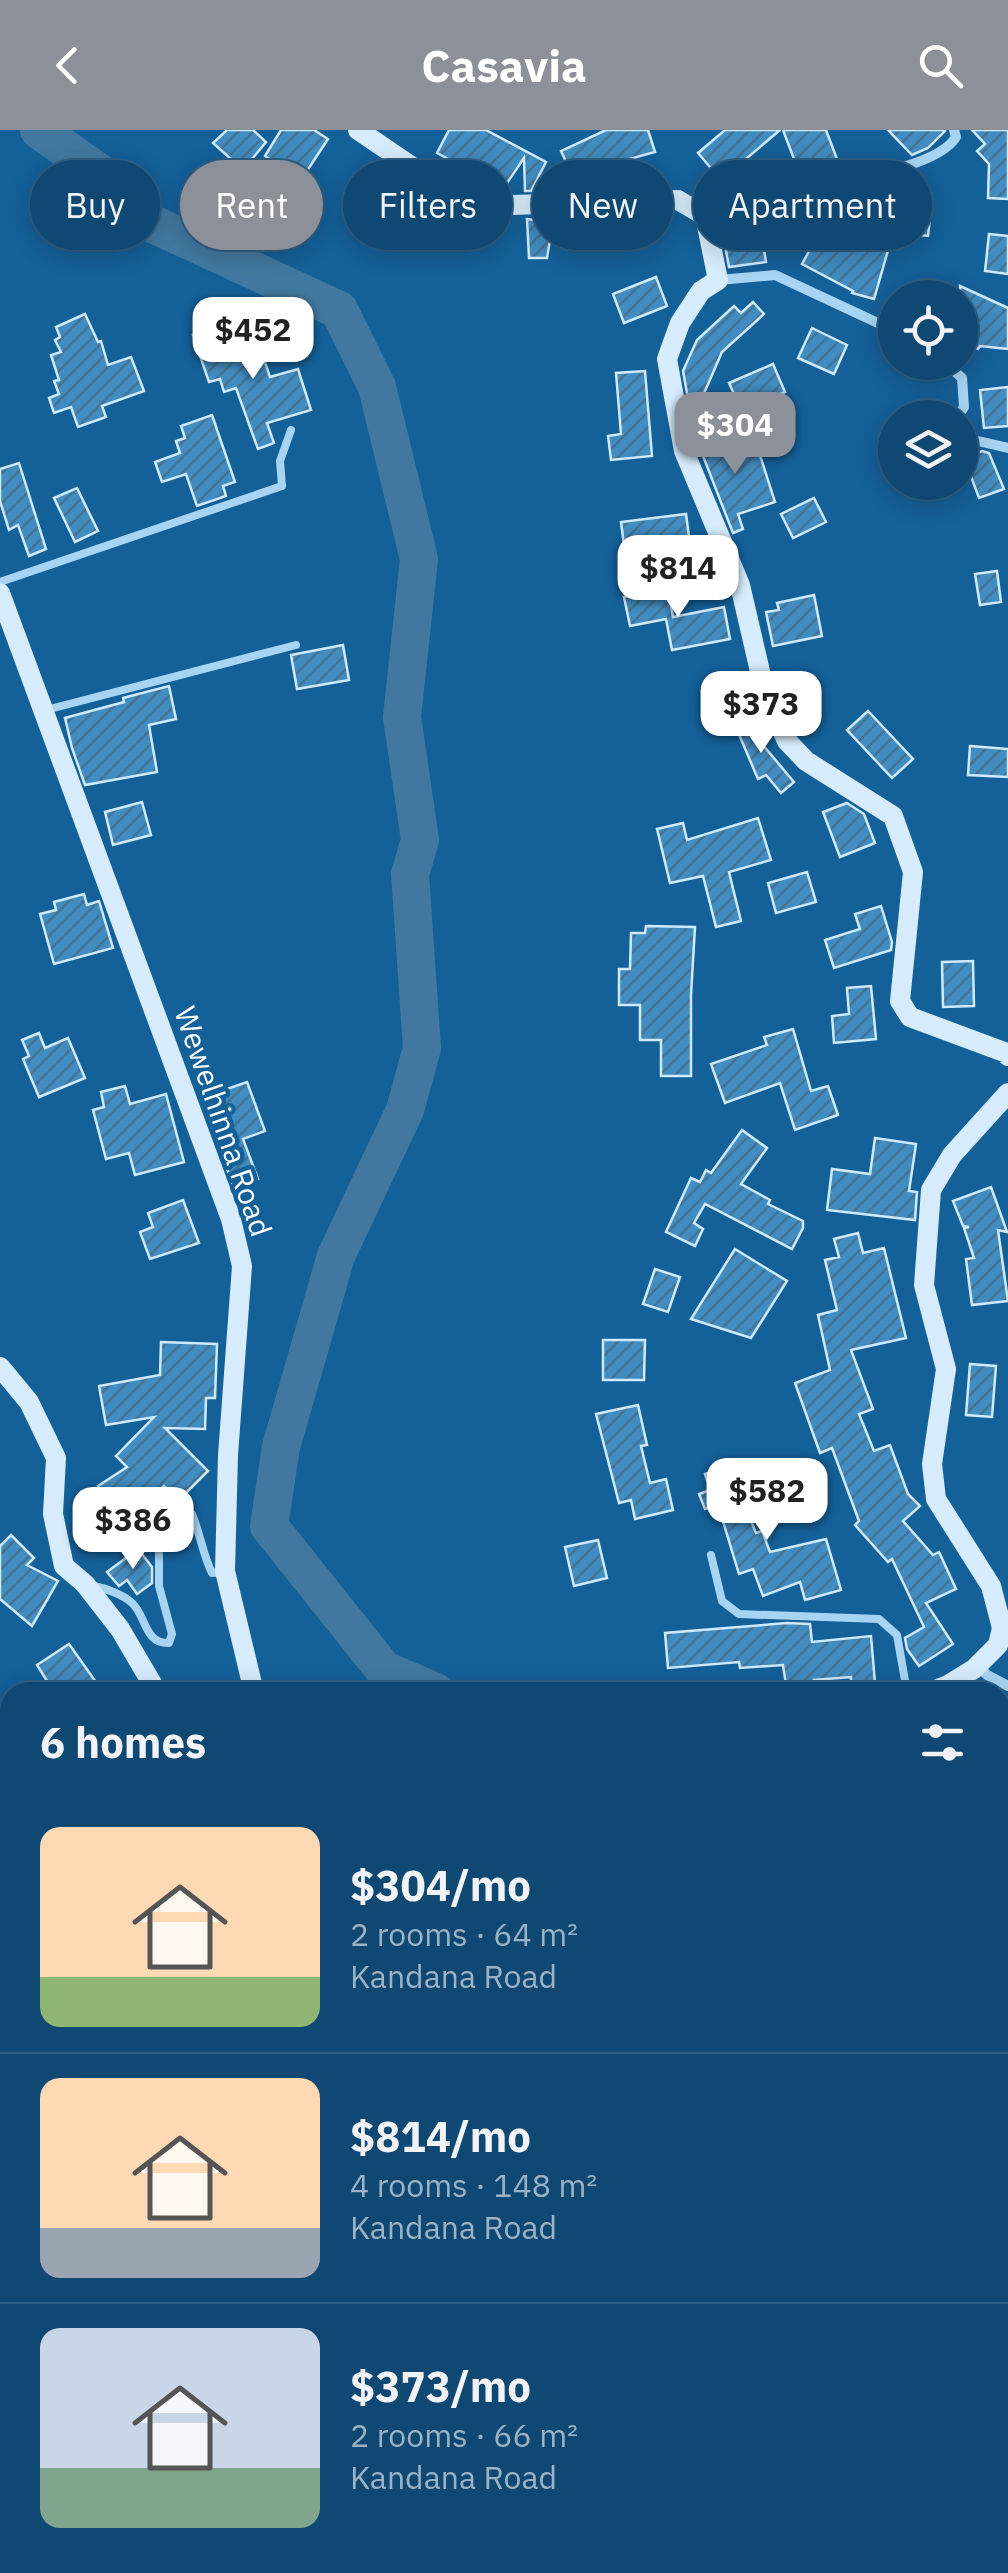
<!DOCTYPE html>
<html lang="en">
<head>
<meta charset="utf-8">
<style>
	:root { --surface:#0f4873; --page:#1d527b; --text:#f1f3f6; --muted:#9bb2c4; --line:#2f6085; --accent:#8c9099 }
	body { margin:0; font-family:"IBM Plex Sans",sans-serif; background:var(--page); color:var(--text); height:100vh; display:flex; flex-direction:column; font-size:38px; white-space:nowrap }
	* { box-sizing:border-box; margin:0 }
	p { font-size:32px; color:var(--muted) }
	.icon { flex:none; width:55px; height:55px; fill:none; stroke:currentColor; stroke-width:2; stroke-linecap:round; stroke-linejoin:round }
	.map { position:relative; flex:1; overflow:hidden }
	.side { position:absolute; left:0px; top:1552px; width:1010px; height:892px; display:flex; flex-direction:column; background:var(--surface); border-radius:30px 30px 0 0; box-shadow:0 5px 25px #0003,0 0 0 2px var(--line) }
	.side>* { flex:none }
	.hud { position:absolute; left:30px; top:30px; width:950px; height:90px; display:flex; gap:20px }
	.controls { position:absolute; left:878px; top:150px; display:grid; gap:20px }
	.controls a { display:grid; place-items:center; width:100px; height:100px; border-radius:50%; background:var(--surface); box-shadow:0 5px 25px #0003,0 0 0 2px var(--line); font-size:50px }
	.price { position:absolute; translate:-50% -85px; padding:0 22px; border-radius:20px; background:#fff; color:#222; font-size:32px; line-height:65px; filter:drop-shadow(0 2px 5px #0008) }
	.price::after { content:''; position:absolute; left:50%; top:60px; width:30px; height:22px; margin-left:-15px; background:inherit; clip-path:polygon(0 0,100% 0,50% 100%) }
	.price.selected { background:var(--accent); color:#fff }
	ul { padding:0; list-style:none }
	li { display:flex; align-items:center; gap:30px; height:250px; padding:0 40px }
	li+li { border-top:2px solid var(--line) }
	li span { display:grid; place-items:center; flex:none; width:280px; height:200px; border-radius:20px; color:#555 }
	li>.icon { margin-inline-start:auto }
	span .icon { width:120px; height:120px; fill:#fffc; stroke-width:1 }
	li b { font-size:42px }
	h2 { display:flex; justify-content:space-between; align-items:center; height:120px; padding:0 40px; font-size:42px }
	.chip { padding:0 35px; border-radius:45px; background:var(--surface); box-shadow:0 5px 25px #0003,0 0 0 2px var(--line); font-size:35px; line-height:90px }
	.chip.selected { background:var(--accent); color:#fff }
	header { display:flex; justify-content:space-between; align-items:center; height:130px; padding:0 40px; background:var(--accent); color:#fff; font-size:45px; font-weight:700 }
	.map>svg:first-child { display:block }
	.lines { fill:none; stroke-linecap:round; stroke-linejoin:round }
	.river { stroke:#42789f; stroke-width:38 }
	.building { fill:url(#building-hatch); stroke:#cfeafd; stroke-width:2.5 }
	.lane { stroke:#a7d4f3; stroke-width:8 }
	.street { stroke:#a7d4f3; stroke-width:10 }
	.secondary { stroke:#d6ecfc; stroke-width:20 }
	.labels { text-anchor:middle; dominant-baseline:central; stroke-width:9; stroke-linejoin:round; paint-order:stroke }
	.street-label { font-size:30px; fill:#fff; stroke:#146099 }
</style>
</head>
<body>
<header><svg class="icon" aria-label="back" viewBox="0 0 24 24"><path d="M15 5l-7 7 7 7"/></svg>Casavia<svg class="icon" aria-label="search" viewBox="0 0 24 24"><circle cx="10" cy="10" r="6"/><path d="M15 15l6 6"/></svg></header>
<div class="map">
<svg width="1008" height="2443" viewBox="0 0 1008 2443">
	<defs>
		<pattern id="building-hatch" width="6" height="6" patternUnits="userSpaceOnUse" patternTransform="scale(2.5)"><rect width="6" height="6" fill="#418cc1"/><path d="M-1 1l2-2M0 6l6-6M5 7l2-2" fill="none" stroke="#457292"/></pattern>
	</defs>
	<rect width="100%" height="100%" fill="#146099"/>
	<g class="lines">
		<g class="river">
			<path d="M39 0 118 56 127 82 339 180 377 257 419 429 402 587 420 710 410 744 422 918 405 980 336 1126 281 1317 269 1396 384 1540 436 1562"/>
			<path d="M792 2435 798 2443"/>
		</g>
	</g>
	<g class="building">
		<path d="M227 0H253L266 12 243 40 213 13Z"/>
		<path d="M281 0H314L328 9 301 50 265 26Z"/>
		<path d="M449 0H486L546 32 531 61H525L524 28 503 59 488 55 482 52 484 48 437 23Z"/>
		<path d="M606 0H648L655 22 619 32 576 52 561 21Z"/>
		<path d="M725 0H780L721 50 698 23Z"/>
		<path d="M783 0H826L840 37 802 50Z"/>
		<path d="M888 0H945V1L928 18 912 25Z"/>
		<path d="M972 0H1008V69L988 68 989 34 977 21 985 14Z"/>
		<path d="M383 49 420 82 400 106 361 74Z"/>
		<path d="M886 64 932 69 928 106 888 102 889 117 874 169 852 163 853 161 802 134 817 107 794 101 799 79 841 90 839 68Z"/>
		<path d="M759 88 766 132 729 137 722 99 738 91Z"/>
		<path d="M527 89 553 92 547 128H529Z"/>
		<path d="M989 104 1008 106V144L985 141Z"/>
		<path d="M656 147 667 176 624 193 613 164Z"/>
		<path d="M960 156 1008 178V219L980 216 978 219 960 211Z"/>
		<path d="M753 172 764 184 722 222 692 291 683 241 697 210 734 176 741 183Z"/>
		<path d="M85 184 98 212 101 211 108 235 131 227 144 261 102 276 106 287 78 297 71 277 54 283 49 268 59 264 54 251 59 250 51 225 61 222 55 210 60 207 56 197Z"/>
		<path d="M214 198 220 215 255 203 270 247 298 239 311 280 267 293 274 313 258 319 236 258 224 262 220 249 209 252 193 205Z"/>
		<path d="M812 198 847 215 834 244 798 228Z"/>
		<path d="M773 234 785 262 742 281 729 253Z"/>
		<path d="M645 241 652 326 611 330 608 306 621 304 616 243Z"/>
		<path d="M1008 257V296L984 298 980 260Z"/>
		<path d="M212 285 235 352 223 356 226 366 197 376 186 344 162 352 155 332 180 323 176 311 185 308 181 296Z"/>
		<path d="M713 296 720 316 730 314 737 325 758 319 775 372 738 384 743 399 733 403 696 308 694 302Z"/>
		<path d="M982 321 989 323 1004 359 979 368 964 328Z"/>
		<path d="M19 333 46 419 29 426 18 395 9 400 0 371V339Z"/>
		<path d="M77 358 98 401 75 412 54 368Z"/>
		<path d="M814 368 826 392 793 408 781 384Z"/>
		<path d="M686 384 690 414 625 423 621 392Z"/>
		<path d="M997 441 1001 472 980 475 975 444Z"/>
		<path d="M668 459 673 487 724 477 730 509 672 520 666 489 630 496 624 467Z"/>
		<path d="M814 465 822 506 773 516 766 482 779 480 777 473Z"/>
		<path d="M343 515 349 550 297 559 291 525Z"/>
		<path d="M169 556 176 589 149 595 157 642 85 655 72 618 65 588 124 572 123 568Z"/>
		<path d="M732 579 745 594 751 591 757 608 794 652 781 663 766 645 758 649 729 581Z"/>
		<path d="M868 581 913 629 892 648 847 600Z"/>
		<path d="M970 616 1008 619V647L968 645Z"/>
		<path d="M142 672 151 705 113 715 105 682Z"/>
		<path d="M847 673 864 684 875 713 840 727 823 682Z"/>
		<path d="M758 688 771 730 729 742 741 791 716 797 703 746 670 753 657 699 683 693 687 710Z"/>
		<path d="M807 742 816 772 776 783 768 753Z"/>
		<path d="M84 764 87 775 99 771 113 818 54 834 40 784 56 780 54 772Z"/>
		<path d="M881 776 892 812 891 820 834 838 825 810 860 799 855 784Z"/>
		<path d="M646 796 695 797 691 865V946H661V910H640V875H619V839H630L631 803H645Z"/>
		<path d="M973 831 974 876 943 877 942 832Z"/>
		<path d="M871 856 876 909 834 913 832 886 849 884 847 858Z"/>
		<path d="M793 899 811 961 828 956 838 985 795 1000 780 953 725 973 711 934 767 915 764 907Z"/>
		<path d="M39 903 45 918 68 908 85 948 39 967 23 929 29 926 22 910Z"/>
		<path d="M247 952 265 1001 243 1009 258 1049 234 1058 205 978 221 972 218 962Z"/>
		<path d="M125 956 130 974 166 964 184 1032 135 1045 129 1023 106 1029 93 980 104 977 101 962Z"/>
		<path d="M742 1000 767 1018 741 1054 770 1070 768 1074 803 1091V1098L792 1119 705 1074 694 1093 703 1099 695 1116 666 1102 691 1048 700 1052 706 1040 711 1043Z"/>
		<path d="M875 1008 916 1014 909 1061 917 1062 915 1090 827 1080 832 1039 870 1044Z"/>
		<path d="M991 1057 1007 1102 998 1100 1008 1171 972 1175 966 1129 974 1128 964 1098 969 1097 963 1096 953 1071Z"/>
		<path d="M183 1070 199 1113 150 1129 140 1102 153 1097 148 1083Z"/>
		<path d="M858 1103 863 1123 884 1118 906 1208 851 1220 873 1279 859 1284 874 1321 890 1315 908 1364 920 1376 903 1391 933 1425 939 1422 956 1459 926 1473 953 1514 919 1536 907 1519 905 1508 924 1497 892 1429 888 1432 855 1395 859 1391 832 1318 820 1323 795 1253 830 1240 818 1185 837 1180 825 1130 839 1127 834 1109Z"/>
		<path d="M735 1119 787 1151 751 1208 691 1189Z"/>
		<path d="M655 1139 680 1147 668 1182 643 1174Z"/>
		<path d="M603 1210H645L644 1250H603Z"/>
		<path d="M161 1212 217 1214 215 1268H206L205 1299 165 1298 208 1341 179 1370 164 1356 142 1379 144 1383 117 1401 101 1378 109 1372 98 1356 127 1337 116 1326 154 1287 106 1295 99 1256 160 1245Z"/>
		<path d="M970 1234 996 1236 992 1287 966 1285Z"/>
		<path d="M638 1275 647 1315 641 1316 650 1353 666 1349 673 1380 635 1389 631 1370 619 1373 596 1284Z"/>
		<path d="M738 1332 751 1370 744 1373 756 1403 762 1401 770 1422 826 1409 841 1460 805 1470 800 1452 763 1466 753 1439 739 1444 718 1375 705 1379 699 1364 710 1360 705 1344Z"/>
		<path d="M11 1405 34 1428 27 1435 58 1451 32 1496 0 1469V1416Z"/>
		<path d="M598 1410 607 1448 574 1456 565 1417Z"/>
		<path d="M138 1419 152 1437V1453L137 1464 127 1450 119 1456 107 1442Z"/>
		<path d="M787 1493 810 1494 812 1512 871 1506 875 1553 851 1555V1547L814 1550 816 1562H787L783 1535 740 1538 739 1532 668 1538 665 1503Z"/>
		<path d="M69 1514 103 1562H54L37 1535Z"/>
	</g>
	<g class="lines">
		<g class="lane">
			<path d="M0 452 282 356 280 331 291 300"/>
			<path d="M46 580 296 515"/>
			<path d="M711 1425 722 1471 739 1484 879 1489 897 1505 907 1562"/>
			<path d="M94 1456C105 1458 124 1465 132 1473 146 1485 144 1514 169 1513L172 1504 159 1456V1411L164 1397 178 1382 186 1381 192 1384C200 1403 203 1425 212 1443L224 1442"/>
		</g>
		<g class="street">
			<path d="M708 95C732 85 756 73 780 65 821 51 934 43 956 7L954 0"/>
			<path d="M719 150 775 145 895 201"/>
			<path d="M944 232 962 248 964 277 957 288"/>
			<path d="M960 307 1008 318"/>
			<path d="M978 1536 987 1545 1008 1556"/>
		</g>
		<g class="secondary">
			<path d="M358 0 442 57 511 75 678 70 705 86 718 150 701 161 680 193 667 229 684 321 740 455 765 563 787 611 806 631 893 686 913 742 900 871 910 887 1007 923 1008 926"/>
			<path d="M0 463 231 1089 242 1136 228 1325 225 1441 254 1562"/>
			<path d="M0 1237 29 1272 56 1328 53 1384 64 1436 85 1454 120 1499 157 1562"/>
			<path d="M930 1562 948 1555 974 1539 998 1515 1002 1498 991 1456 936 1369 932 1334 946 1239 924 1155 931 1060 952 1025 1008 963"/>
			<path d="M1000 1907 1008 1913"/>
			<path d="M450 2435 459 2443"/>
			<path d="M641 2435 647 2443"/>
		</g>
	</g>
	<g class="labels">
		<g class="street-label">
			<text transform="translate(224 991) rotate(71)">Wewelhinna Road</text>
		</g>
	</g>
</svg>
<div class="controls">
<a><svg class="icon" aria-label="locate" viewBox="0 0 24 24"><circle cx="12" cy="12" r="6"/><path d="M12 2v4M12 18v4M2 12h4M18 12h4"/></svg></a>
<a><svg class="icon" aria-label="layers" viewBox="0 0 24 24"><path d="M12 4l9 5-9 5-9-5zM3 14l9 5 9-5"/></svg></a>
</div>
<b class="price" style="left:253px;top:252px">$452</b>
<b class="price selected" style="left:735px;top:347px">$304</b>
<b class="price" style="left:678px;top:490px">$814</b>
<b class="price" style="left:761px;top:626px">$373</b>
<b class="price" style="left:767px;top:1413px">$582</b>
<b class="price" style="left:133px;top:1442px">$386</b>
<div class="hud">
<a class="chip">Buy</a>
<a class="chip selected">Rent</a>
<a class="chip">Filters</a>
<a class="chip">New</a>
<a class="chip">Apartment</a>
</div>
<section class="side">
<h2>6 homes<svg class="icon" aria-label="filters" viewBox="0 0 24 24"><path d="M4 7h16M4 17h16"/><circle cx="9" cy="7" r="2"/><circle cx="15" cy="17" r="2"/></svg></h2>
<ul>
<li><span style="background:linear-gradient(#ffd9b3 75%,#8fb573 0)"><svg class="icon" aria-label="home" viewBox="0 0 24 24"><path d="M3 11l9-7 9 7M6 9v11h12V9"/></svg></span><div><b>$304/mo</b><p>2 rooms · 64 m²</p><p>Kandana Road</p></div></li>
<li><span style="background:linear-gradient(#ffd9b3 75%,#9aa5b1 0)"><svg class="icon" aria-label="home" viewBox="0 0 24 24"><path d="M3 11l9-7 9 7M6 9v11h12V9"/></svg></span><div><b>$814/mo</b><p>4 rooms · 148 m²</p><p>Kandana Road</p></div></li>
<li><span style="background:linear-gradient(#c9d6e8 70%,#7fa58c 0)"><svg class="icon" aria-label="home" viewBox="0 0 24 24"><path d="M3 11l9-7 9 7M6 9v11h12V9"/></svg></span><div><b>$373/mo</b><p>2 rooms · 66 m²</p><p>Kandana Road</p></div></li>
</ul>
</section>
</div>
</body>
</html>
